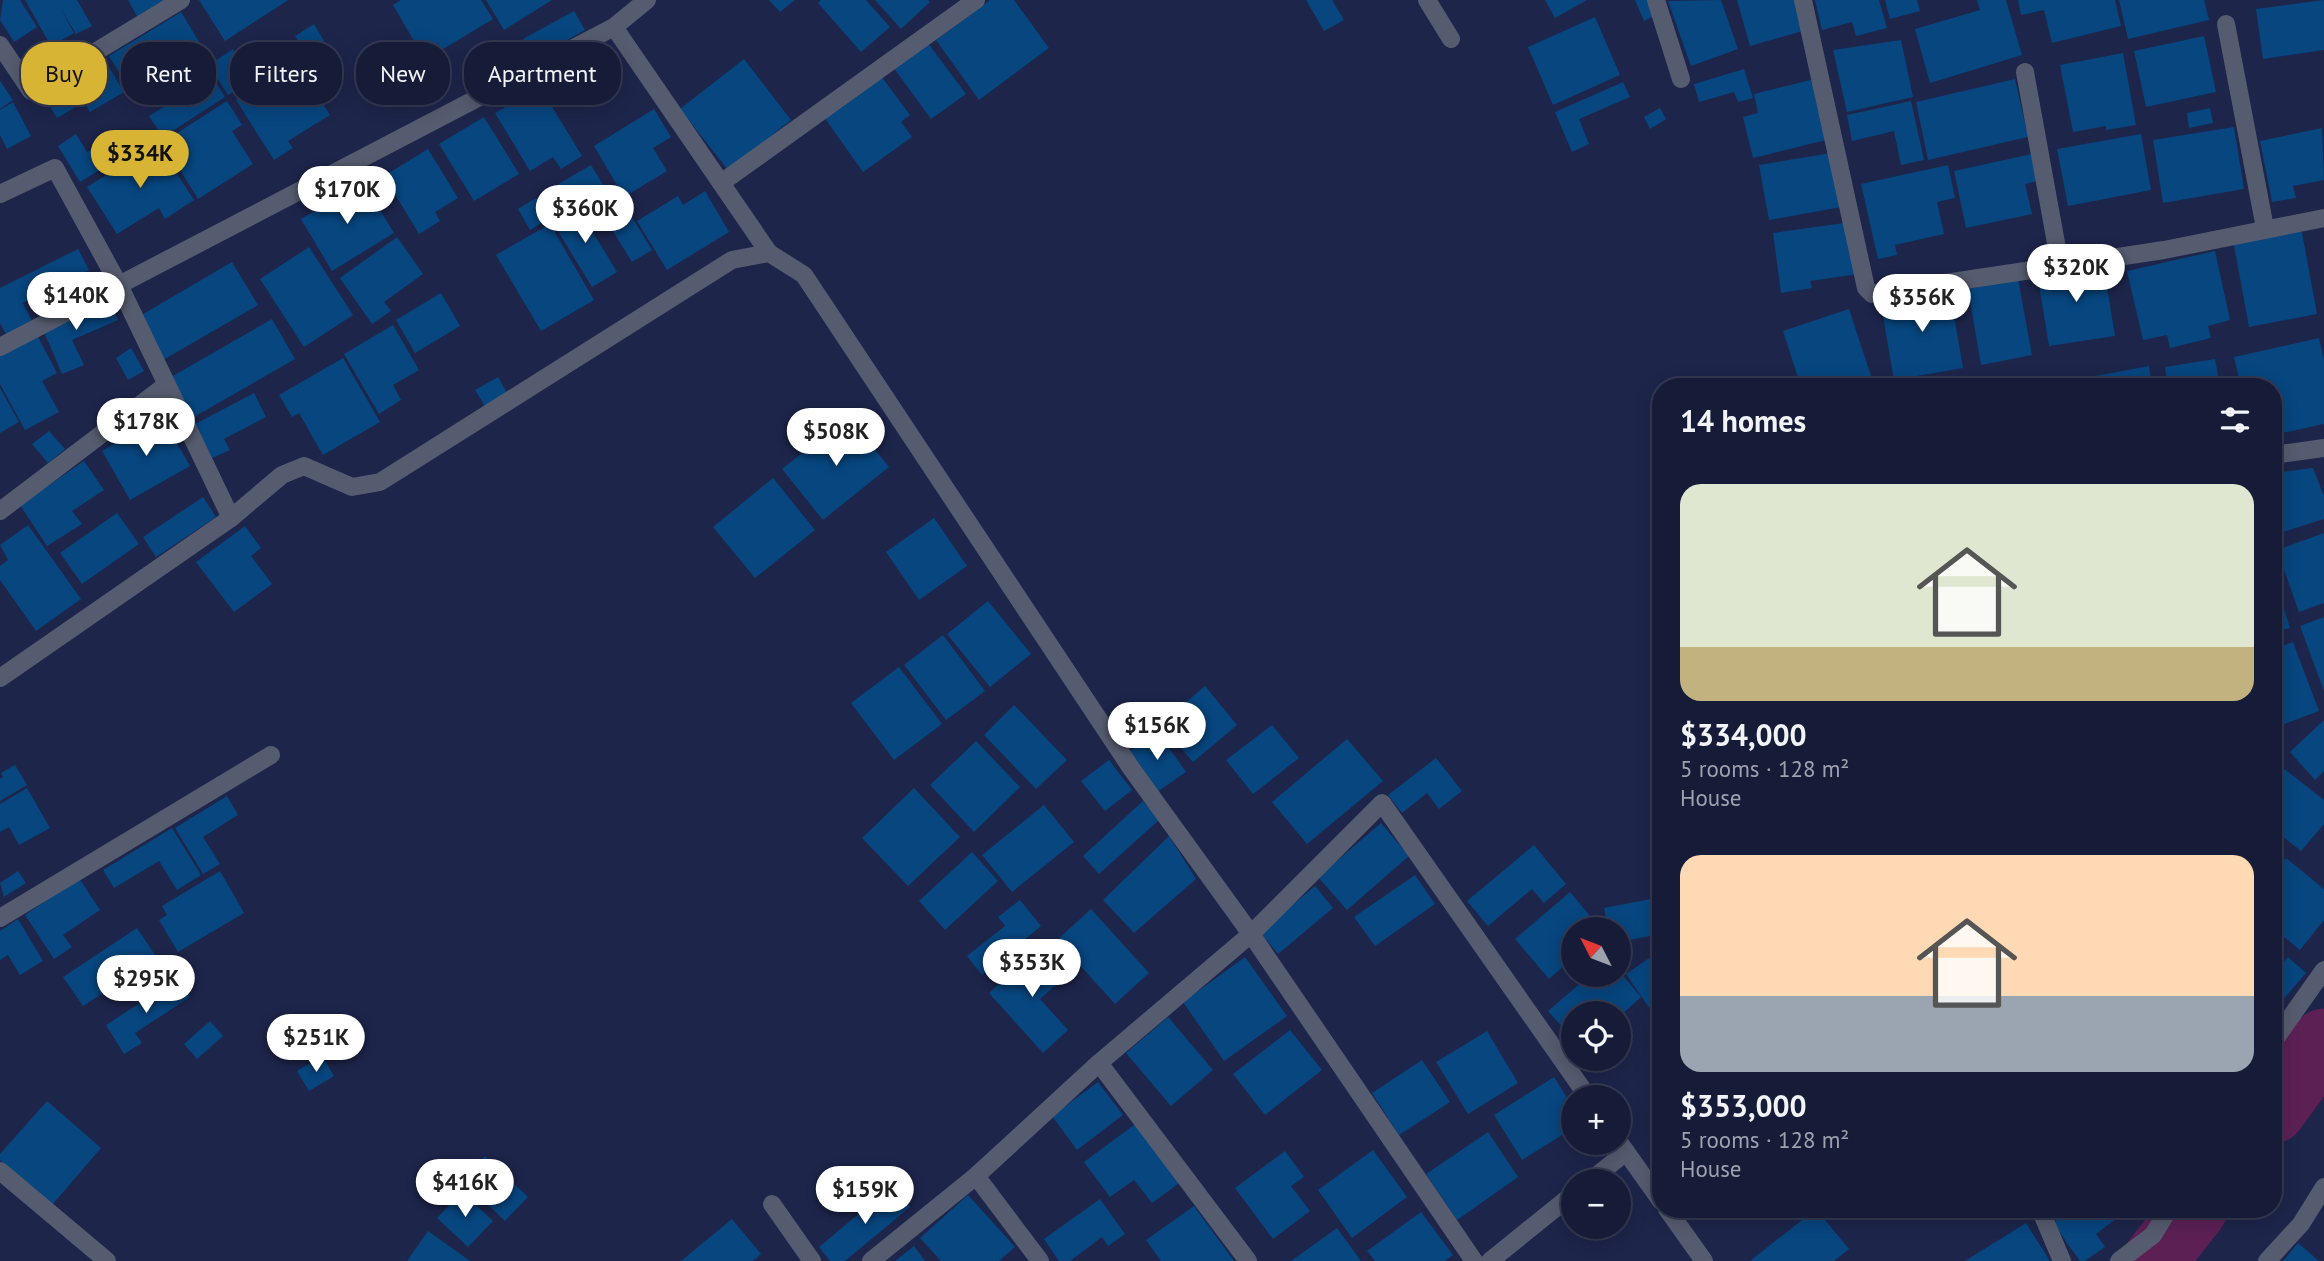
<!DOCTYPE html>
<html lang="en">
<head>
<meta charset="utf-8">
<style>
	:root { --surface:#161c38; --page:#1f2540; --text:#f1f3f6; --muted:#9ea1ae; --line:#353a53; --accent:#d8b434 }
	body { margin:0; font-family:"PT Sans",sans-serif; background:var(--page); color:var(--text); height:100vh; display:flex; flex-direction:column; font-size:26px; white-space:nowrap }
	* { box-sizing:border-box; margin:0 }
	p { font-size:23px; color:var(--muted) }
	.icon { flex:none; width:38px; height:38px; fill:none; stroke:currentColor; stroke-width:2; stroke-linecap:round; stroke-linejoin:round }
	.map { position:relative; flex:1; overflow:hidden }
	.sheet { position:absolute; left:1652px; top:378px; width:630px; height:840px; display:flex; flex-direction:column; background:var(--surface); border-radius:28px; box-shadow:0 4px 18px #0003,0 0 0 2px var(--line) }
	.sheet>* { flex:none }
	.top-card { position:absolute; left:21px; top:42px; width:665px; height:63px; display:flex; gap:14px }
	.needle { width:46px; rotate:312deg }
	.controls { position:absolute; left:1561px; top:917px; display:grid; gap:14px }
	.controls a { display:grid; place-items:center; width:70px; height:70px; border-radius:50%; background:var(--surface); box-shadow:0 4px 18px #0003,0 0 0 2px var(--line); font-size:35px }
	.price { position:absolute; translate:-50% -60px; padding:0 16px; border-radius:24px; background:#fff; color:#222; font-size:23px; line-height:46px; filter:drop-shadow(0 2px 4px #0008) }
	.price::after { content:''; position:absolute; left:50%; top:42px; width:21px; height:16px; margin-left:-10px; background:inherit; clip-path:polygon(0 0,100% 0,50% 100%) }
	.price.current { background:var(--accent); color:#111 }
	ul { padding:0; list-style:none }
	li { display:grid; align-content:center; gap:14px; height:371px; padding:0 28px }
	li span { display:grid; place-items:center; height:217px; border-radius:21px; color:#555 }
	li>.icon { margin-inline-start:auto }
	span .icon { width:126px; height:126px; fill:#fffc; stroke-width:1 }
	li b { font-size:30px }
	h2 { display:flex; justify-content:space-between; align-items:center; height:84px; padding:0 28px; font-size:30px }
	.tag { padding:0 24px; border-radius:28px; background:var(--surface); box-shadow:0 4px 18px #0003,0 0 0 2px var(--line); font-size:24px; line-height:63px }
	.tag.current { background:var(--accent); color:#111 }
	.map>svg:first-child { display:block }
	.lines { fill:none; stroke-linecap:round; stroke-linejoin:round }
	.river { stroke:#5c2055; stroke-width:65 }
	.building { fill:#07467f }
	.street { stroke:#565c6f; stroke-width:18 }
</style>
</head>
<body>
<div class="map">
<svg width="2324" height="1261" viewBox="0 0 2324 1261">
	<rect width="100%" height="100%" fill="#1d254b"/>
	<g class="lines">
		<g class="river">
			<path d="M2273 1111 2324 1041"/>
			<path d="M2154 1261 2195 1209"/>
		</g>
	</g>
	<g class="building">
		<path d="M3 0H20L37 27 14 42 0 20Z"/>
		<path d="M25 0H77L92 26 76 34 61 9 74 33 51 46Z"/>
		<path d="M128 0H164L137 16Z"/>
		<path d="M199 0H288L225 41Z"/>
		<path d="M401 0H481L493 19 425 60 393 5Z"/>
		<path d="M486 0H552L504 30Z"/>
		<path d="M769 0H795L780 12Z"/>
		<path d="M821 0H866L890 27 861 52 818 3Z"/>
		<path d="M875 0H928L930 2 901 29Z"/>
		<path d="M990 0H1014L1049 48 979 100 936 40Z"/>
		<path d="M1306 0H1332L1344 20 1324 31Z"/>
		<path d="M1545 0H1587L1555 18Z"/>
		<path d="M1635 0H1649L1656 15 1644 21Z"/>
		<path d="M1721 0 1738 49 1691 66 1668 1Z"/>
		<path d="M1737 0H1794L1803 31 1750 46Z"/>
		<path d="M1815 0H1879L1887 28 1856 36 1852 22 1822 30Z"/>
		<path d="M1885 0H1917L1920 11 1890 19Z"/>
		<path d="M1977 0H2006L2022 55 1930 83 1915 29 1980 10Z"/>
		<path d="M2018 0H2115L2121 26 2052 43 2044 10 2021 15Z"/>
		<path d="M2119 0H2204L2209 20 2128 39Z"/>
		<path d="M2324 0V50L2263 59 2256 9Z"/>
		<path d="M574 11 585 30 534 59 523 39Z"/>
		<path d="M181 12 204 50 179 66 172 54 145 71 151 82 132 94 109 56Z"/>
		<path d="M1595 17 1620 75 1553 105 1528 47Z"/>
		<path d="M314 24 324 41 306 53 295 36Z"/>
		<path d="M2204 36 2216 92 2146 107 2134 51Z"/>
		<path d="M1901 40 1913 97 1847 112 1833 50Z"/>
		<path d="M927 42 966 94 931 119 893 67Z"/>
		<path d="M519 43 532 64 518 72 505 51Z"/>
		<path d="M233 49 252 79 228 95 209 65Z"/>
		<path d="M2123 53 2136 125 2106 130V126L2073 132 2060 65Z"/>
		<path d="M102 55 124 92 90 112 84 102 57 118 41 92Z"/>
		<path d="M744 59 791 120 728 170 680 109Z"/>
		<path d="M296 62 330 115 288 141 293 148 274 160 236 100Z"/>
		<path d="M1744 69 1753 98 1738 102 1734 92 1699 102 1694 84Z"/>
		<path d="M212 76 225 97 163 137 149 116Z"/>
		<path d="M881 76 910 115 901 122 912 137 863 172 824 117Z"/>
		<path d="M1815 79 1830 139 1753 158 1743 117 1758 113 1754 94Z"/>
		<path d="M2015 79 2028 137 1928 160 1916 102Z"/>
		<path d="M0 81 13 100 0 109Z"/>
		<path d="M1623 82 1630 97 1579 119 1589 144 1572 152 1555 112Z"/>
		<path d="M540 87 582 156 561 169 553 157 530 171 495 113Z"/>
		<path d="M227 101 242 125 232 131 253 164 198 199 163 142Z"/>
		<path d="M1911 101 1924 160 1901 165 1894 131 1852 141 1847 115Z"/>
		<path d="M13 102 31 136 7 149 0 135V110Z"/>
		<path d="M1660 108 1666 119 1650 129 1644 117Z"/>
		<path d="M2210 108 2213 123 2189 128 2187 113Z"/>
		<path d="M654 109 671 137 653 148 667 171 624 197 594 146Z"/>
		<path d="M484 117 519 174 474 201 439 144Z"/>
		<path d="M2234 127 2244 189 2163 203 2153 140Z"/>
		<path d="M2322 128 2324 180 2293 186 2296 198 2272 202 2260 141Z"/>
		<path d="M76 134 87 152 101 143 113 162 80 182 58 146Z"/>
		<path d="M2141 134 2151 190 2068 206 2057 149Z"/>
		<path d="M157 143 194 200 165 219 159 208 117 234 87 187Z"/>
		<path d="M428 149 458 198 435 212 440 221 419 234 384 176Z"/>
		<path d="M1831 153 1841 207 1769 220 1759 165Z"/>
		<path d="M2032 154 2037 181 2025 184 2032 214 1966 228 1954 171Z"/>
		<path d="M591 165 603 185 553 216 540 195Z"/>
		<path d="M1948 165 1955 198 1937 202 1944 234 1895 245 1897 255 1878 259 1861 184Z"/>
		<path d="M363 182 394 233 332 271 301 219Z"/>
		<path d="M614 188 652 250 632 262 609 225 602 229 587 204Z"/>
		<path d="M705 191 729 232 667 270 637 221 678 196 683 205Z"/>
		<path d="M536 198 548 219 530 230 518 209Z"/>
		<path d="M584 204 598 227 592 231 617 272 592 287 553 223Z"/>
		<path d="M1851 222 1858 274 1810 281 1812 288 1781 293 1773 233Z"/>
		<path d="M550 224 594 300 541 331 496 255Z"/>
		<path d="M2301 227 2317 314 2249 327 2233 240Z"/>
		<path d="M397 237 423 274 384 302 391 311 372 324 340 278Z"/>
		<path d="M309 247 353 315 304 347 260 279Z"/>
		<path d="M78 249 89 270 23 303 35 327 9 340 0 323V288Z"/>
		<path d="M2215 251 2230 320 2208 326 2211 338 2170 348 2167 335 2143 340 2127 271Z"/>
		<path d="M232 262 258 305 163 360 138 317Z"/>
		<path d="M2103 262 2115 336 2049 346 2037 273Z"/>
		<path d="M2018 279 2032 355 1981 365 1968 289Z"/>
		<path d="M1949 287 1963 368 1894 380 1880 299Z"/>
		<path d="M441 293 460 326 415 353 396 320Z"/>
		<path d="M107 298 118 320 72 340 84 365 62 374 42 327Z"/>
		<path d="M1849 309 1874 385 1801 387 1783 331Z"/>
		<path d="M272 319 295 359 194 417 171 377Z"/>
		<path d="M393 325 419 370 393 385 401 400 379 414 344 354Z"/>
		<path d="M35 331 57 373 42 381 59 412 25 430 0 384V350Z"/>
		<path d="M2319 338 2324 360V424L2273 435V387H2241L2234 357Z"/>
		<path d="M131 348 144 371 128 380 116 358Z"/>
		<path d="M343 358 380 422 323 455 299 413 292 417 279 395Z"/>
		<path d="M2215 359 2220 387H2168L2165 367Z"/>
		<path d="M2149 366 2152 387H2091L2090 377Z"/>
		<path d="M498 377 507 393 485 406 475 390Z"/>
		<path d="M2074 378 2076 387H2027V385Z"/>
		<path d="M0 388 19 422 0 433Z"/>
		<path d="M254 393 266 417 224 439 230 450 212 458 195 424Z"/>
		<path d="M848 416 889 467 823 520 782 469Z"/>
		<path d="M162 417 190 466 130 500 102 451Z"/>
		<path d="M49 431 65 449 48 463 32 444Z"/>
		<path d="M84 461 104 490 72 511 82 524 47 546 20 505Z"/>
		<path d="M2313 468 2324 496V519L2273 535V473Z"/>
		<path d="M773 478 815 530 755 578 713 527Z"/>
		<path d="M203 497 216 517 156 557 143 537Z"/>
		<path d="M117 513 139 544 82 584 60 553Z"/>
		<path d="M934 518 967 566 919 600 886 552Z"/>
		<path d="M28 525 81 599 36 631 0 580V566L8 560 0 545Z"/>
		<path d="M245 526 261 548 251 556 272 584 234 612 196 562Z"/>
		<path d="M2324 533V603L2299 612 2277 550Z"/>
		<path d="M2273 574 2290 628 2273 633Z"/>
		<path d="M988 601 1031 654 990 687 947 634Z"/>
		<path d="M2324 617V691L2300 626Z"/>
		<path d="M943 635 985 691 946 720 904 665Z"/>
		<path d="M2293 642 2319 711 2273 728V649Z"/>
		<path d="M899 667 942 724 894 760 851 703Z"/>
		<path d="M1205 686 1237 725 1193 762 1160 724Z"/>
		<path d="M1014 705 1067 760 1036 789 984 735Z"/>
		<path d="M2324 720V771L2315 780 2290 752Z"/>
		<path d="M1272 725 1299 758 1253 794 1226 760Z"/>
		<path d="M1157 731 1186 772 1157 792 1128 752Z"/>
		<path d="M1347 739 1383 781 1307 844 1272 802Z"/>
		<path d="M976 741 1020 787 974 832 930 785Z"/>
		<path d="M1436 758 1462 791 1439 809 1427 793 1402 813 1388 795Z"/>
		<path d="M1109 760 1132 790 1105 811 1081 781Z"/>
		<path d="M15 765 27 785 0 801V779L3 777 1 773Z"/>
		<path d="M2283 768 2324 800V824L2301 851 2273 829V780Z"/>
		<path d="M27 788 50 828 19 845 9 827 0 832V804Z"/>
		<path d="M914 788 960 837 908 886 862 838Z"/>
		<path d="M227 796 238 815 203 837 220 864 203 874 175 828Z"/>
		<path d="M1143 801 1159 820 1099 874 1083 856Z"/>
		<path d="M1044 805 1074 842 1012 892 982 855Z"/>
		<path d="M1381 823 1409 856 1347 910 1318 877Z"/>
		<path d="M172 828 201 875 177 890 159 861 114 888 103 870Z"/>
		<path d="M1169 836 1196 879 1134 933 1103 900Z"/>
		<path d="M1534 845 1566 884 1544 903 1532 889 1488 926 1467 901Z"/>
		<path d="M972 852 998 881 945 930 919 901Z"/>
		<path d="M2286 858 2324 889V920L2300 950 2273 928V873Z"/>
		<path d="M18 871 26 883 4 897 0 883Z"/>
		<path d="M220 871 244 913 178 952 159 920 167 915 162 906Z"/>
		<path d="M1415 875 1435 904 1375 946 1354 917Z"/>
		<path d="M79 878 100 910 63 935 72 947 54 959 25 915Z"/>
		<path d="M1315 886 1333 908 1278 954 1260 932Z"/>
		<path d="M1570 892 1601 929H1573V958L1549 979 1515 939Z"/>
		<path d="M1661 897V934L1619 942V929H1608L1604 908Z"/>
		<path d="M1020 900 1041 926 982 975 967 956 1005 926 998 917Z"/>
		<path d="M1091 909 1149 973 1115 1004 1057 940Z"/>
		<path d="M18 919 43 961 20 975 8 955 0 960V931Z"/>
		<path d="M137 928 157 958 83 1006 63 977Z"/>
		<path d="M1040 947 1066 976 1040 999 1068 1030 1043 1053 989 993Z"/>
		<path d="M1661 950V1006L1652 1012 1626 974Z"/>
		<path d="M1245 957 1287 1016 1224 1061 1183 1002Z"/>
		<path d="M2288 957 2306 973 2273 1011V974Z"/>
		<path d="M1619 971 1641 997 1619 1017V1013H1573V1039L1548 1011 1590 975H1619Z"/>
		<path d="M178 978 190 997 135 1033 142 1043 124 1054 106 1025Z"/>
		<path d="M1168 1017 1213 1070 1171 1106 1126 1053Z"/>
		<path d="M210 1021 223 1036 197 1059 184 1044Z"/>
		<path d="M1290 1030 1322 1070 1265 1115 1233 1074Z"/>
		<path d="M1487 1031 1518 1083 1468 1114 1436 1062Z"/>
		<path d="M322 1056 334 1076 309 1091 297 1071Z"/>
		<path d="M1422 1060 1450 1102 1399 1135 1372 1093Z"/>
		<path d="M1554 1077 1573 1107V1128L1522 1160 1494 1115Z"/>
		<path d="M1098 1082 1123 1115 1077 1150 1052 1116Z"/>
		<path d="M47 1101 101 1148 52 1205 0 1160V1154Z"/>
		<path d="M1138 1122 1182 1181 1152 1203 1134 1180 1110 1197 1084 1162Z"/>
		<path d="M1488 1132 1518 1177 1457 1220 1426 1174Z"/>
		<path d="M1373 1150 1407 1197 1352 1238 1318 1190Z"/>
		<path d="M1285 1151 1304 1177 1291 1186 1310 1211 1273 1239 1235 1188Z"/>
		<path d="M485 1156 528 1197 505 1221 462 1180Z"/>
		<path d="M892 1186 910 1207 845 1261H830L819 1247Z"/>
		<path d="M462 1192 493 1221 468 1247 437 1218Z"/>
		<path d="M968 1195 1015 1247 999 1261H941L920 1238Z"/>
		<path d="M1100 1199 1125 1234 1108 1246 1102 1237 1070 1261H1059L1044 1239Z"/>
		<path d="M1194 1206 1234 1261H1161L1146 1240Z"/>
		<path d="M1816 1209 1849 1249 1834 1261H1750Z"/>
		<path d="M2072 1209H2129L2096 1234 2105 1247 2085 1261H2080L2053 1223Z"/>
		<path d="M1421 1212 1453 1255 1445 1261H1375L1367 1251Z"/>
		<path d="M732 1219 761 1254 753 1261H681Z"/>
		<path d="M2026 1223 2050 1261H1965Z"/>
		<path d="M1337 1228 1361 1261H1291Z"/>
		<path d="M428 1231 470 1261H407Z"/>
		<path d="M2298 1243 2319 1261H2283Z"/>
		<path d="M914 1246 925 1261H895Z"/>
	</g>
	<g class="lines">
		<g class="street">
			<path d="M647 0 614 27 769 253"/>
			<path d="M1427 0 1451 39"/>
			<path d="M1656 0 1681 79"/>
			<path d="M1803 0 1866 288 1872 294 2164 250 2324 218"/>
			<path d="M2226 24 2265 228"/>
			<path d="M0 45 31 91 181 0"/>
			<path d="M2025 72 2060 265"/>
			<path d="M721 183 976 0"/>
			<path d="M0 194 55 168 119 285 231 518"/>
			<path d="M0 347 614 27"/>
			<path d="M2273 455 2324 448"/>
			<path d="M0 511 165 386"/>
			<path d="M0 678 231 518 282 475 304 466 352 487 380 482 732 260 769 253 804 275 1131 768 1251 934 1474 1261"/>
			<path d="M0 918 271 755"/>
			<path d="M2273 1042 2324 970"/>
			<path d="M1099 1063 1248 1261"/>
			<path d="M1619 1142 1661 1201"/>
			<path d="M0 1171 107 1261"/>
			<path d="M976 1176 1040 1261"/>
			<path d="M1590 1181 1626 1152"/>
			<path d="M772 1204 812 1261"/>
			<path d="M1667 1209 1704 1261"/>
			<path d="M2040 1209 2062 1261"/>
			<path d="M871 1261 976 1176 1099 1063 1251 934 1382 803 1588 1097"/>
			<path d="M1490 1261 1573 1194"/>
			<path d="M2119 1261 2153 1235 2169 1209"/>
			<path d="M2267 1261 2301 1224 2324 1187"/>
		</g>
	</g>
</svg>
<div class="controls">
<a><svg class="needle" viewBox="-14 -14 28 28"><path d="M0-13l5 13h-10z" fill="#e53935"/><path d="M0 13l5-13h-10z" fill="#9ea1ae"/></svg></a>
<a><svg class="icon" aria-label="locate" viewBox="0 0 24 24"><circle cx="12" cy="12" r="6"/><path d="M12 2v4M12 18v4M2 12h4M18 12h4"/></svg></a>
<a>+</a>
<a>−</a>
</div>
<b class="price current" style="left:140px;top:190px">$334K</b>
<b class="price" style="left:347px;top:226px">$170K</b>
<b class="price" style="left:585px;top:245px">$360K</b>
<b class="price" style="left:2076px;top:304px">$320K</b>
<b class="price" style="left:76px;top:332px">$140K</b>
<b class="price" style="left:1922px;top:334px">$356K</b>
<b class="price" style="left:146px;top:458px">$178K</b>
<b class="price" style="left:836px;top:468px">$508K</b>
<b class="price" style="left:1157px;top:762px">$156K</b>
<b class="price" style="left:1032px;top:999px">$353K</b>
<b class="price" style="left:146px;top:1015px">$295K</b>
<b class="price" style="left:316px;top:1074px">$251K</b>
<b class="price" style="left:465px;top:1219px">$416K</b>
<b class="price" style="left:865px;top:1226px">$159K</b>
<div class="top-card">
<a class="tag current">Buy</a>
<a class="tag">Rent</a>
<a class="tag">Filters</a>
<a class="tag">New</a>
<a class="tag">Apartment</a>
</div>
<section class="sheet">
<h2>14 homes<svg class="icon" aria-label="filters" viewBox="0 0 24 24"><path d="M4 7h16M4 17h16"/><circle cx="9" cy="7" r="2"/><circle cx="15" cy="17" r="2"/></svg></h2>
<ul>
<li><span style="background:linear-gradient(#dfe7d0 75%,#c2b280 0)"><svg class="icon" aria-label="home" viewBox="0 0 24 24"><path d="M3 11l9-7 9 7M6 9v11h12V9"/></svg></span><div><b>$334,000</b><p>5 rooms · 128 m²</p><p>House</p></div></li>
<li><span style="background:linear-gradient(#ffd9b3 65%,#9aa5b1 0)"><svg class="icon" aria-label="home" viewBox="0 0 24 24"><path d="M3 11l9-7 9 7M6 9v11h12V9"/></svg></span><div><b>$353,000</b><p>5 rooms · 128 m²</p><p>House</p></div></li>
</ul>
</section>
</div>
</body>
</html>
